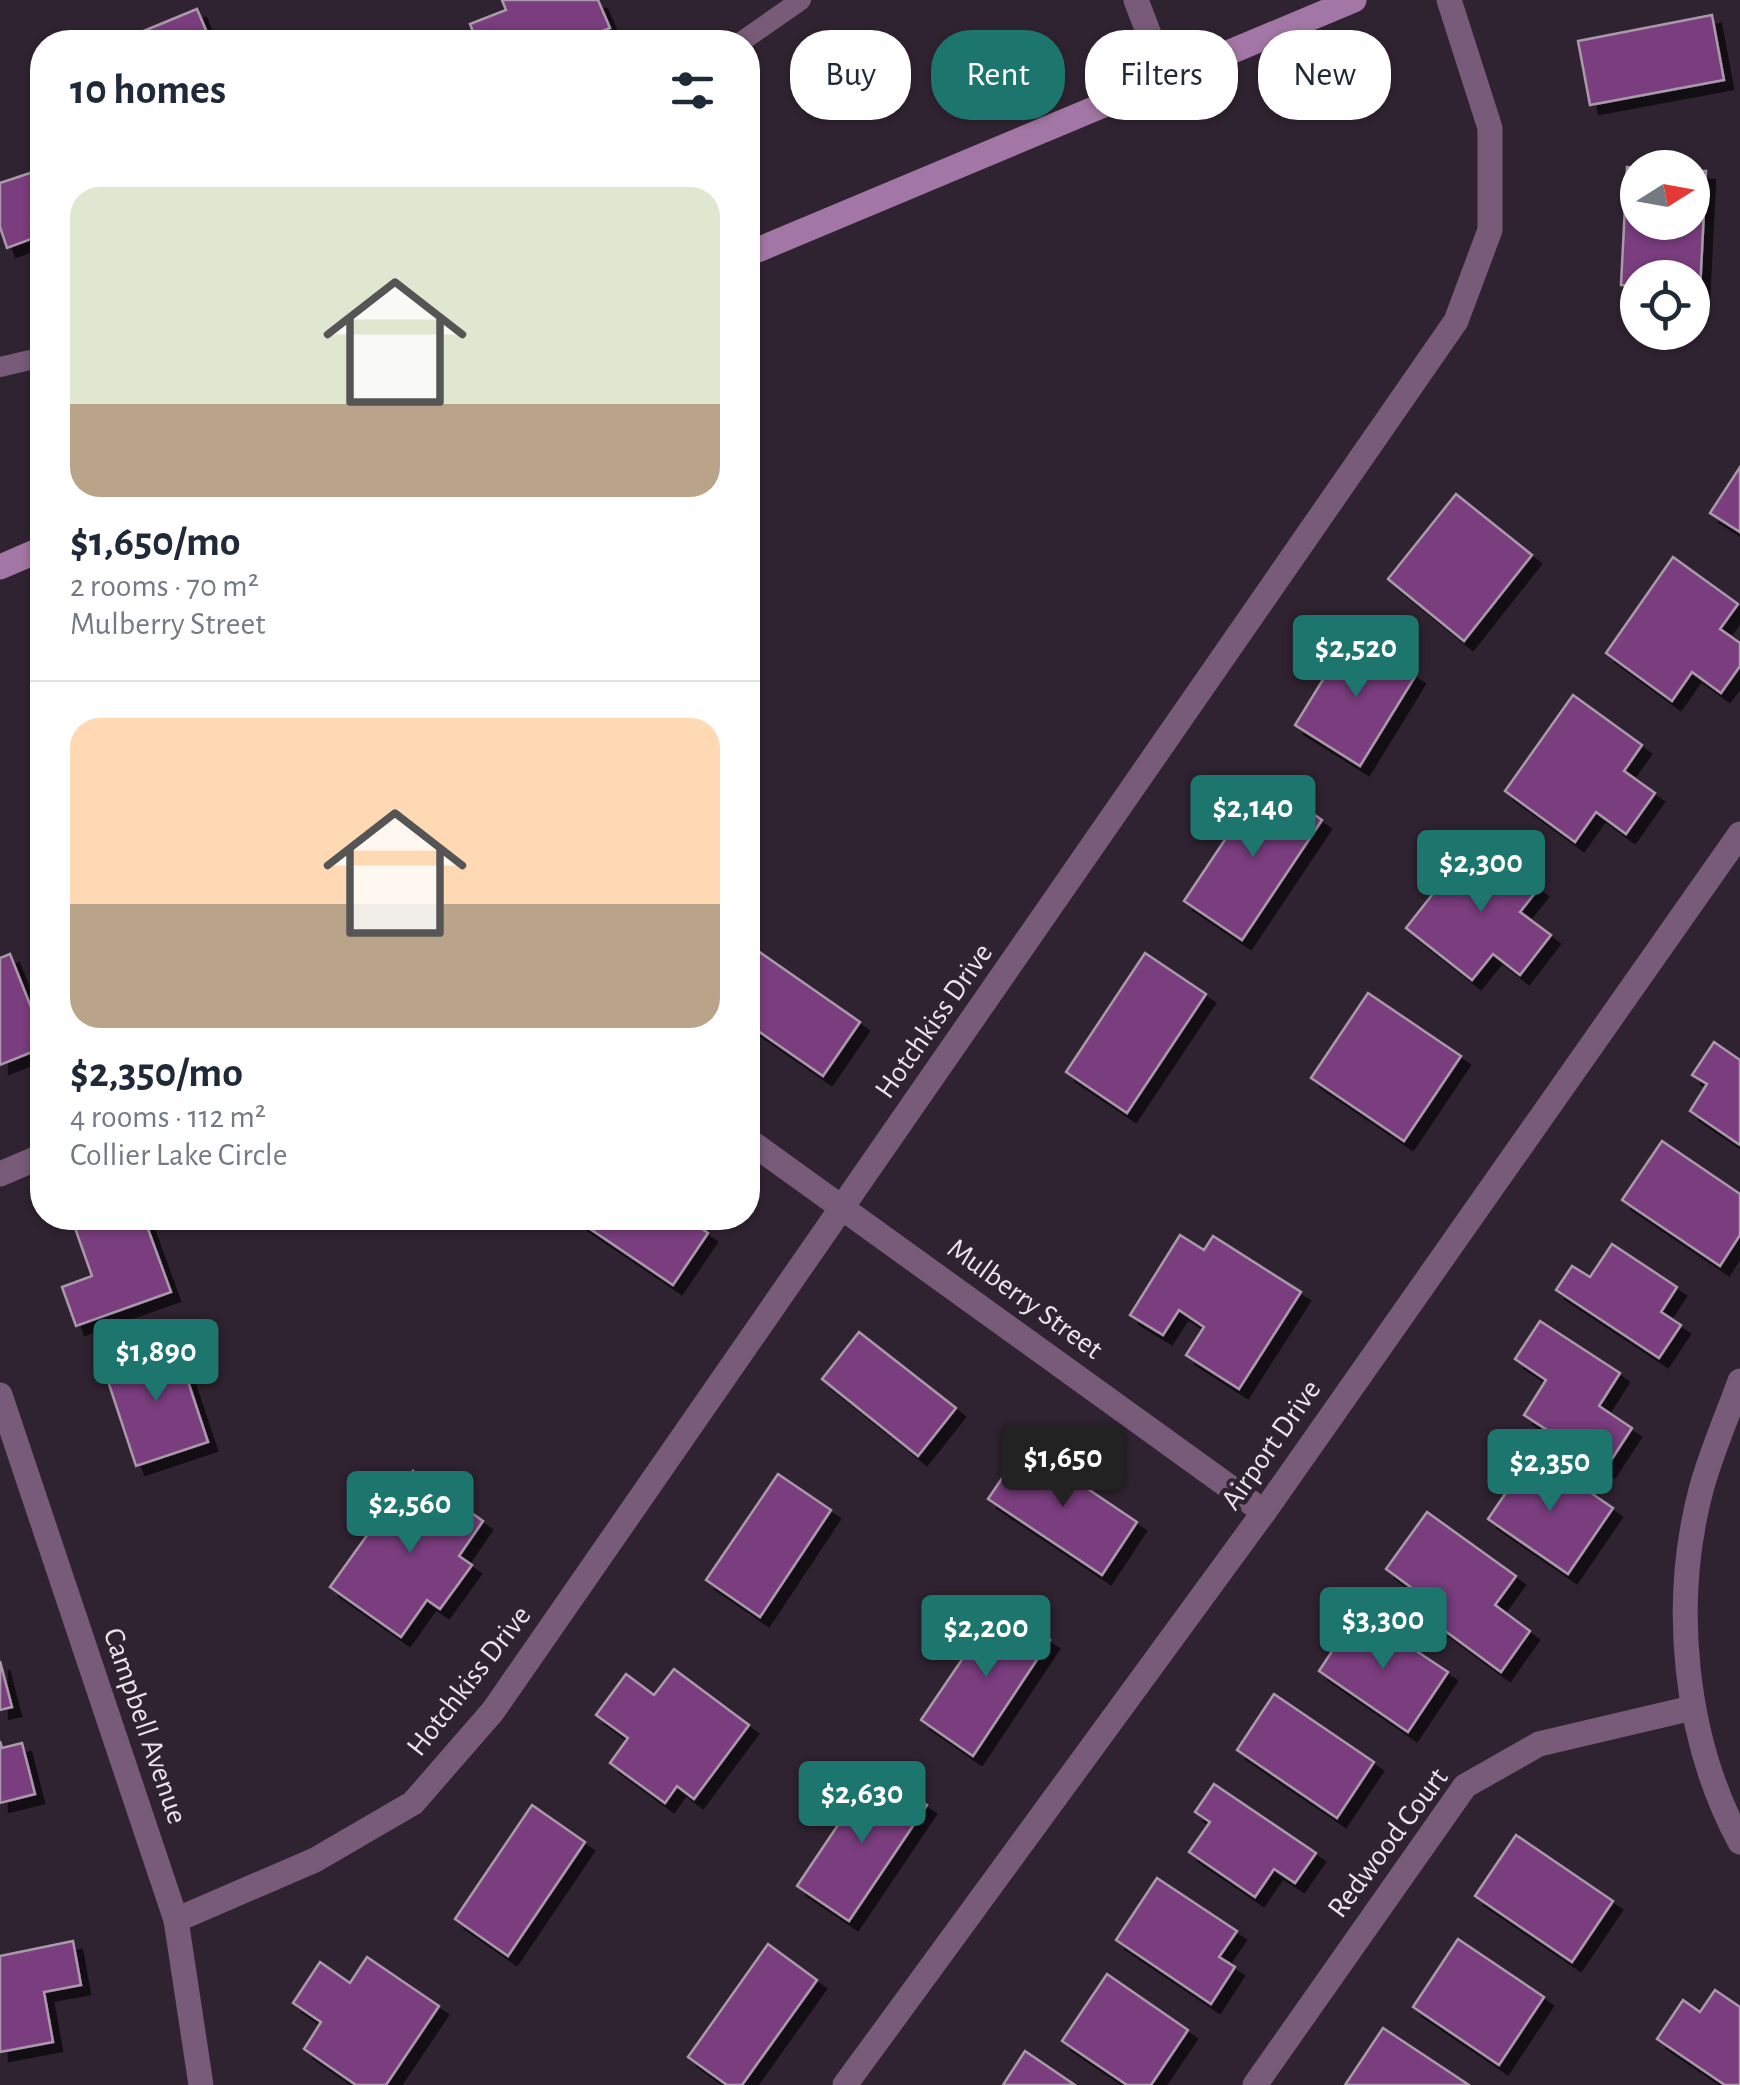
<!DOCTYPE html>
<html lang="en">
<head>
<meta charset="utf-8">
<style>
	:root { --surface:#fff; --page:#f2f2f3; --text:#1f2937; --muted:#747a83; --line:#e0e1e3; --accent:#1c766e }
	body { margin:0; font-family:"Alegreya Sans",sans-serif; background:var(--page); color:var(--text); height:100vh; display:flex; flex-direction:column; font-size:38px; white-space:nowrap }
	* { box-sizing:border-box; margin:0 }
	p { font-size:32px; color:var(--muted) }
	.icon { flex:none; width:55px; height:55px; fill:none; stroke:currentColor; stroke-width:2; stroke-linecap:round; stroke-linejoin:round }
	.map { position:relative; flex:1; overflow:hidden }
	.drawer { position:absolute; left:30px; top:30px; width:730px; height:1200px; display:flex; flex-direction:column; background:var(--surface); border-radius:40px; box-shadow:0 2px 8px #0004 }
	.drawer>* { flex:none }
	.guide { position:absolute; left:790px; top:30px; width:800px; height:90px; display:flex; gap:20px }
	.needle { width:65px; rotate:79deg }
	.fabs { position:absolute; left:1620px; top:150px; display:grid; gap:20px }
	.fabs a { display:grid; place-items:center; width:90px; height:90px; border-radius:50%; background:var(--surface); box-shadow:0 2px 8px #0004; font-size:50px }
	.price { position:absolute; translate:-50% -85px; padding:0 22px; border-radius:10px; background:var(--accent); color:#fff; font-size:32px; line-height:65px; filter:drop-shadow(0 2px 5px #0008) }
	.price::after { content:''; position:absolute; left:50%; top:60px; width:30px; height:22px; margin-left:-15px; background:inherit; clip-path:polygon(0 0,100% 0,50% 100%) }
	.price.selected { background:#222; color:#fff }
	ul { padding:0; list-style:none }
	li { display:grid; align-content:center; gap:20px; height:530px; padding:0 40px }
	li+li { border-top:2px solid var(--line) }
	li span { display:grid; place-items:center; height:310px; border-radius:30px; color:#555 }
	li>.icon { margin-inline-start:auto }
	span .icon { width:180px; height:180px; fill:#fffc; stroke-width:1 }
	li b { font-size:42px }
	h2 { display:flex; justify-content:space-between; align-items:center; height:120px; padding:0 40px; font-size:42px }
	.chip { padding:0 35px; border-radius:40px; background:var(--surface); box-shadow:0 2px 8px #0004; font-size:35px; line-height:90px }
	.chip.selected { background:var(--accent); color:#fff }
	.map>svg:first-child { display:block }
	.building { fill:#7a3c7e; stroke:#aa99ab; stroke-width:2.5; filter:url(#shadow) }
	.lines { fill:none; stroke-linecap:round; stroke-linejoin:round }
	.lane { stroke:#775b78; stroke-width:20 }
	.street { stroke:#775b78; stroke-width:25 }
	.secondary { stroke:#a377a5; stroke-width:25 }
	.labels { text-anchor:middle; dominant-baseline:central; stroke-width:9; stroke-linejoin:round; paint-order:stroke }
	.street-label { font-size:30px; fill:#ece2ec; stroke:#302331 }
</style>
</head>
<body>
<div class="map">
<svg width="1740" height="2085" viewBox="0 0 1740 2085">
	<defs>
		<filter id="shadow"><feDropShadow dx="9" dy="9" stdDeviation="0" flood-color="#0009"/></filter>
	</defs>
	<rect width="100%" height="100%" fill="#302331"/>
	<g class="building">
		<path d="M502 0H598L610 28 587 37 590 42H477L470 24 506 10Z"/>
		<path d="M197 9 211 42H117Z"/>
		<path d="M1712 15 1724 80 1590 105 1578 41Z"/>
		<path d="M1627 167 1638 168V222H1692V171H1706L1700 290 1692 289V278H1638V286L1621 285Z"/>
		<path d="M42 169V235L7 248 0 227V183Z"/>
		<path d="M1740 467V532L1710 513Z"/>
		<path d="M1456 494 1532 555 1464 641 1388 579Z"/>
		<path d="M1673 557 1738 604 1720 629 1740 643V666L1721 693 1692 672 1672 701 1606 653Z"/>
		<path d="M1351 634 1416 675 1360 766 1295 725Z"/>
		<path d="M1573 695 1642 745 1624 771 1655 793 1626 834 1596 812 1575 842 1505 791Z"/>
		<path d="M1265 780 1322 820 1242 940 1184 901Z"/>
		<path d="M1476 839 1539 888 1520 912 1551 935 1520 975 1493 954 1472 980 1406 928Z"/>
		<path d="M748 944 860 1022 823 1076 748 1024Z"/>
		<path d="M1145 953 1206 994 1127 1113 1066 1072Z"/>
		<path d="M10 954 42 1035V1048L0 1065V958Z"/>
		<path d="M1368 993 1461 1056 1404 1141 1311 1078Z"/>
		<path d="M1714 1042 1740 1060V1145L1690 1111 1707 1084 1692 1075Z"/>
		<path d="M1662 1141 1740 1194V1235L1720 1266 1622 1200Z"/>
		<path d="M103 1218H144L171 1292 76 1326 62 1287 92 1276 75 1228Z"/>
		<path d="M574 1218H686L708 1233 673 1285Z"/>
		<path d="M1180 1235 1204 1250 1213 1236 1301 1292 1239 1389 1186 1355 1204 1327 1179 1310 1163 1335 1130 1315Z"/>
		<path d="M1612 1244 1677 1287 1661 1312 1681 1325 1659 1358 1556 1290 1572 1266 1590 1277Z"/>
		<path d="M1540 1321 1620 1373 1599 1406 1632 1428 1606 1468 1524 1415 1546 1380 1515 1359Z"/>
		<path d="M859 1332 956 1408 918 1456 822 1379Z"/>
		<path d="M175 1342 208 1442 136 1466 103 1366Z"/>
		<path d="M1024 1446 1137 1522 1102 1575 988 1499Z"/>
		<path d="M1533 1453 1613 1508 1568 1574 1488 1519Z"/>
		<path d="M413 1471 483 1521 459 1556 472 1565 440 1609 427 1600 401 1637 330 1587Z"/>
		<path d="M778 1474 831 1510 760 1617 706 1580Z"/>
		<path d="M1427 1512 1516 1576 1495 1605 1530 1631 1501 1672 1418 1611 1427 1599 1386 1569Z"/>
		<path d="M999 1605 1050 1640 973 1756 921 1720Z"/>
		<path d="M1358 1612 1448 1672 1408 1732 1319 1671Z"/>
		<path d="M0 1661 12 1707 0 1710Z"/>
		<path d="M674 1669 749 1725 694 1799 677 1786 665 1803 610 1763 628 1738 596 1715 626 1674 654 1695Z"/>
		<path d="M1274 1694 1374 1762 1337 1818 1237 1750Z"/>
		<path d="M0 1741 2 1748 22 1743 35 1794 0 1803Z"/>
		<path d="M875 1770 927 1805 849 1921 797 1886Z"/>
		<path d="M1214 1784 1316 1853 1295 1883 1274 1869 1255 1897 1189 1852 1210 1822 1195 1812Z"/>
		<path d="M532 1805 585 1842 508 1956 455 1919Z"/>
		<path d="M1516 1835 1613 1901 1572 1962 1475 1896Z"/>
		<path d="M1157 1878 1237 1931 1219 1957 1235 1967 1211 2004 1116 1940Z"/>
		<path d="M1458 1939 1544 1997 1499 2065 1413 2007Z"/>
		<path d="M73 1941 81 1985 44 1992 53 2042 0 2052V1956Z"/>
		<path d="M768 1944 817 1980 742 2085H727L688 2057Z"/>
		<path d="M367 1957 439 2006 386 2085H356L304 2049 321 2022 293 2003 320 1962 350 1983Z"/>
		<path d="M1107 1974 1188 2030 1151 2085H1127L1062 2041Z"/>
		<path d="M1715 1990 1740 2007V2085H1725L1657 2039 1683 2000 1700 2012Z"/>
		<path d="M1383 2028 1469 2085H1345Z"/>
		<path d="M1025 2051 1075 2085H1003Z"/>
	</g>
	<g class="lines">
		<g class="lane">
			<path d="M741 42 801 0"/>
			<path d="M0 367 30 360 42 363"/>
		</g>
		<g class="street">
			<path d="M1136 0 1166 79"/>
			<path d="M748 1140 1264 1512"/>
			<path d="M0 1174 42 1156"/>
			<path d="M1740 1381C1727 1417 1711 1453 1701 1490 1671 1604 1684 1738 1740 1842"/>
			<path d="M0 1395 176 1920 201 2085"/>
			<path d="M176 1920 315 1860 413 1803 493 1711 1456 321 1490 230V128L1449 0"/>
			<path d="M845 2085 1264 1512 1740 834"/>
			<path d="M1255 2085 1465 1786 1539 1744 1692 1708"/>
		</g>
		<g class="secondary">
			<path d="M748 254 1354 0"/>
			<path d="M0 567 42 549"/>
		</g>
	</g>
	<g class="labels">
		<g class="street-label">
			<text transform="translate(934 1021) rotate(-55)">Hotchkiss Drive</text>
			<text transform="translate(1025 1299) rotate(36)">Mulberry Street</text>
			<text transform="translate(1271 1445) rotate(-55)">Airport Drive</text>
			<text transform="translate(469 1681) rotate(-52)">Hotchkiss Drive</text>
			<text transform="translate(145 1726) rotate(71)">Campbell Avenue</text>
			<text transform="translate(1388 1843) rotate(-53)">Redwood Court</text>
		</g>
	</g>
</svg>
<div class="fabs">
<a><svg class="needle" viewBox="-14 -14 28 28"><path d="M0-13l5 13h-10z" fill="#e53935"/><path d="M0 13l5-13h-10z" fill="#747a83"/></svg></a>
<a><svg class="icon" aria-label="locate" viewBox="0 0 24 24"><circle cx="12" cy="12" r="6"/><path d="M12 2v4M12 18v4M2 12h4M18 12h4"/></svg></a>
</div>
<b class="price" style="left:1356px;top:700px">$2,520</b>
<b class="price" style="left:1253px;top:860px">$2,140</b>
<b class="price" style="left:1481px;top:915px">$2,300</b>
<b class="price" style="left:156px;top:1404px">$1,890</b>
<b class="price selected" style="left:1063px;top:1510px">$1,650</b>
<b class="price" style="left:1550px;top:1514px">$2,350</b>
<b class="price" style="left:410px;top:1556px">$2,560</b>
<b class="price" style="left:1383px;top:1672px">$3,300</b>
<b class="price" style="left:986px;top:1680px">$2,200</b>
<b class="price" style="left:862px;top:1846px">$2,630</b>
<div class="guide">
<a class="chip">Buy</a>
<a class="chip selected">Rent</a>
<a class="chip">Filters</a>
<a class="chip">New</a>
</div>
<section class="drawer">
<h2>10 homes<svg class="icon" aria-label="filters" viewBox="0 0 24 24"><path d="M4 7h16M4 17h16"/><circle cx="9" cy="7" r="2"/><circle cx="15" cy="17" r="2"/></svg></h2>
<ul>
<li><span style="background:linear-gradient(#dfe7d0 70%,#b9a48a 0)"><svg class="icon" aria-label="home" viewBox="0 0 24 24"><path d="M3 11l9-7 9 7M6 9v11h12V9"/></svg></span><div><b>$1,650/mo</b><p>2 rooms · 70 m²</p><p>Mulberry Street</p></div></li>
<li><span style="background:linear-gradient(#ffd9b3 60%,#b9a48a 0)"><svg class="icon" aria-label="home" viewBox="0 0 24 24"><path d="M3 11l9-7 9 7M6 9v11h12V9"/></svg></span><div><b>$2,350/mo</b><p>4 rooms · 112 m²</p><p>Collier Lake Circle</p></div></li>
</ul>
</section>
</div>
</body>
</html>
